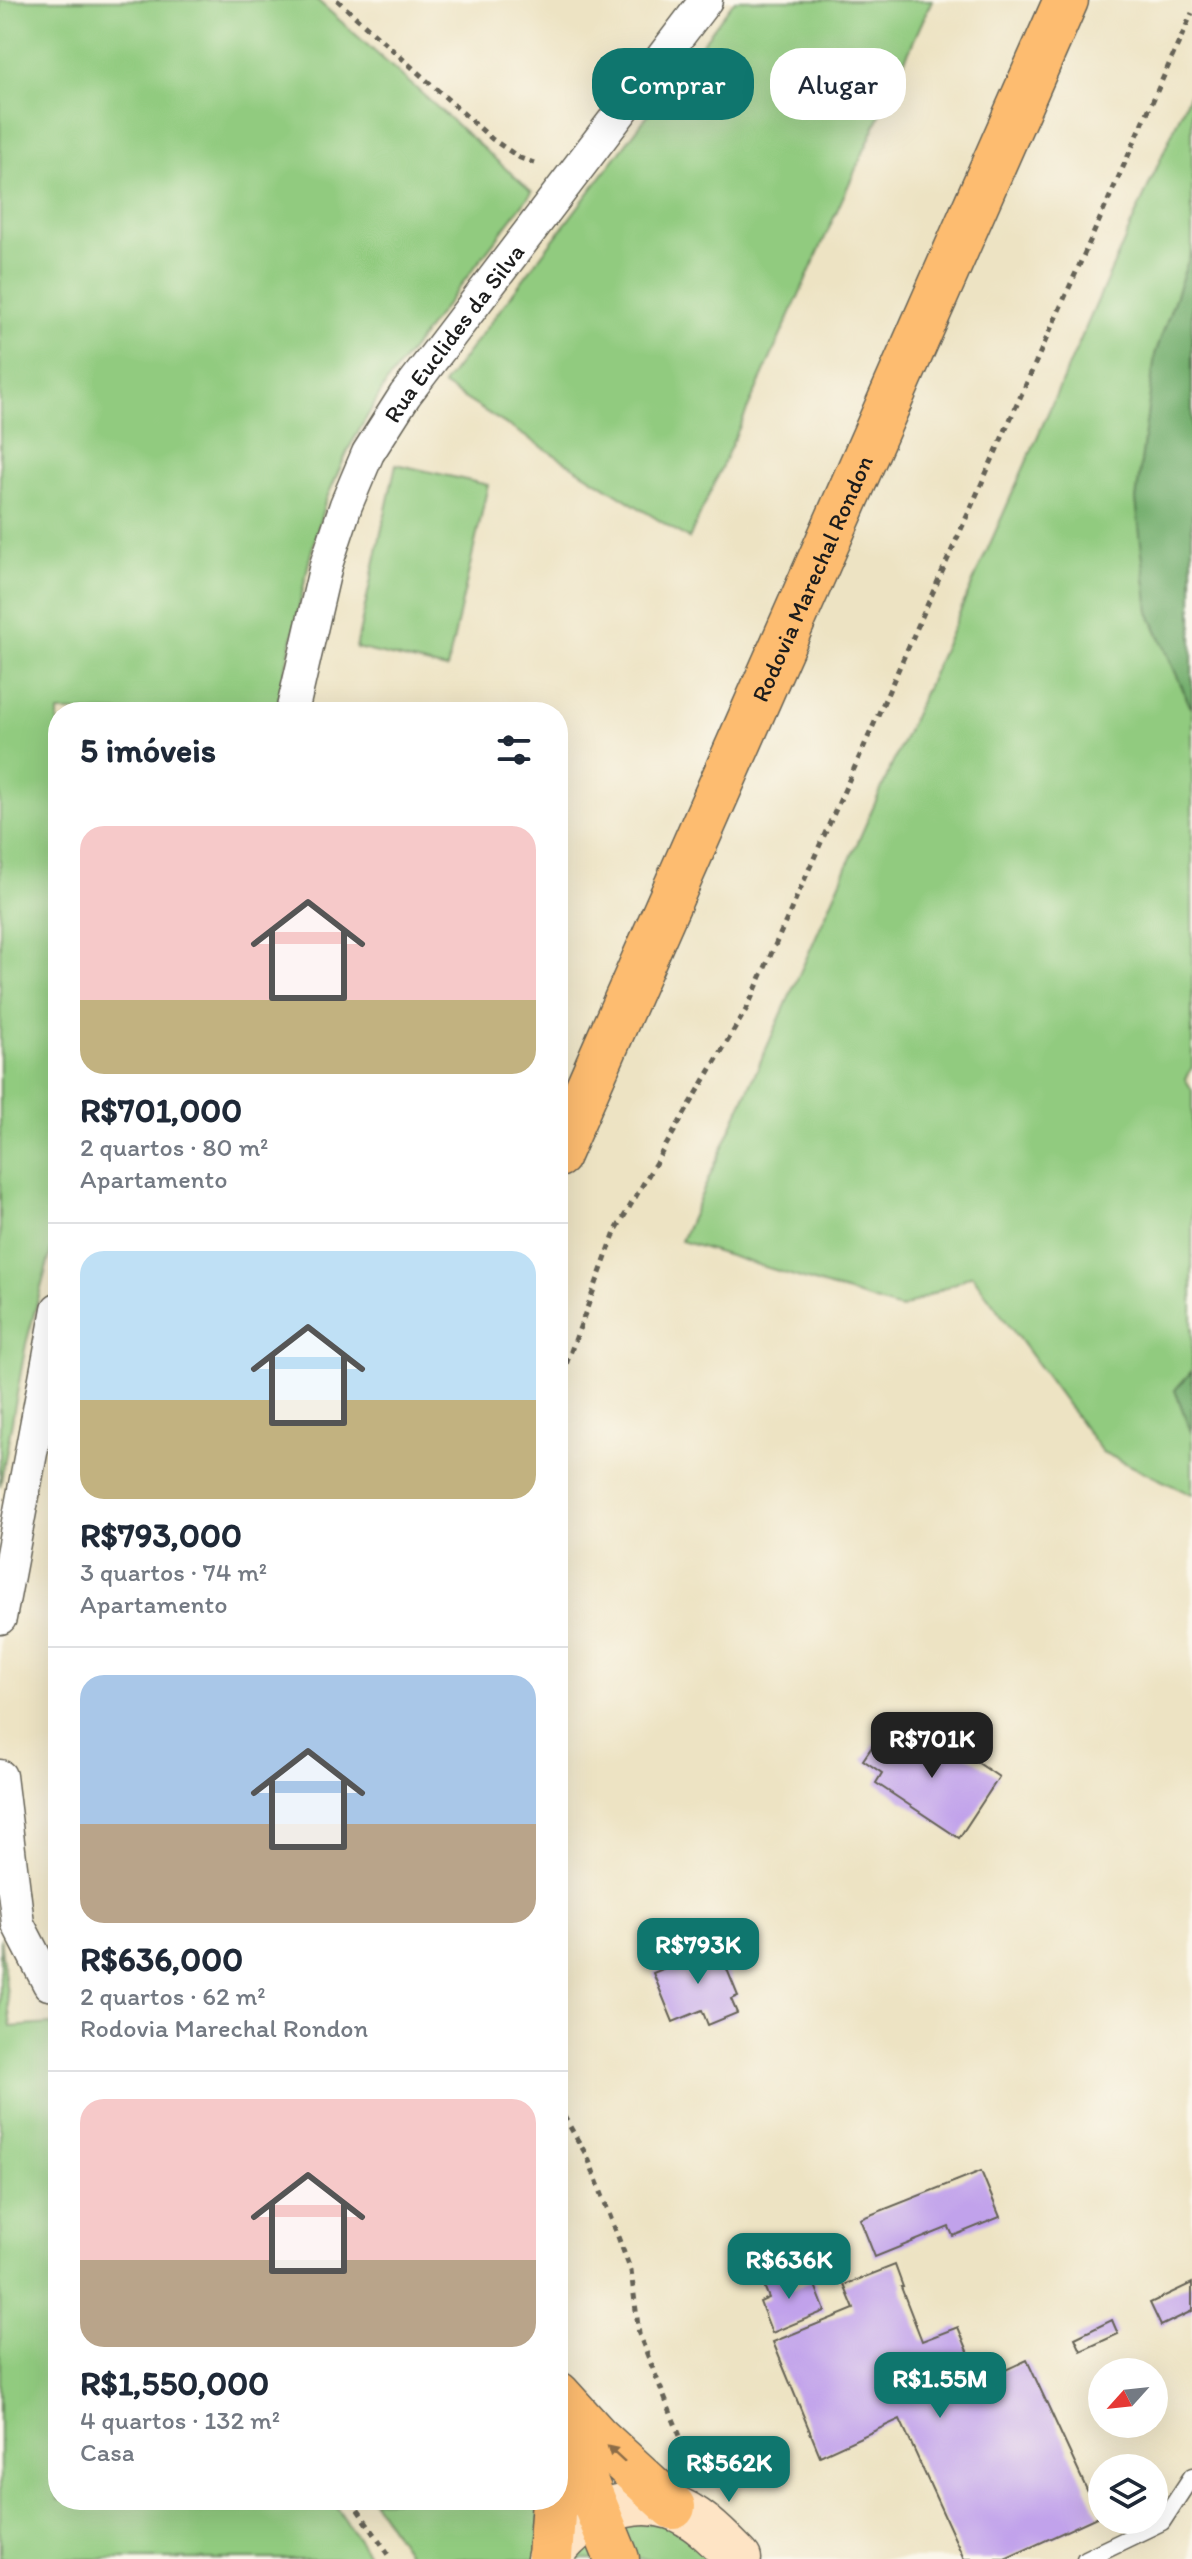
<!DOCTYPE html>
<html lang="pt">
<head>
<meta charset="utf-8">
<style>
	:root { --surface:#fff; --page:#f6f6f7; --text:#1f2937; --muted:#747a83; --line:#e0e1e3; --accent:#0f766e }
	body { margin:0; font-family:Itim,sans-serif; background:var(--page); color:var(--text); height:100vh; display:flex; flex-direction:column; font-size:30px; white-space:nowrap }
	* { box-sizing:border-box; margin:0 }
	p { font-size:26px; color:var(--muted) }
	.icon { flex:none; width:44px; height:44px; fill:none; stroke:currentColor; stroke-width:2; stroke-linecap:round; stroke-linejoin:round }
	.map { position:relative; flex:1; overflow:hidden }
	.details { position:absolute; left:48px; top:702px; width:520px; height:1808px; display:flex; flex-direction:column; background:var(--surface); border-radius:32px; box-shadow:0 8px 32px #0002 }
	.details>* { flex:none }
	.banner { position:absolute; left:592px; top:48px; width:480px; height:72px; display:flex; gap:16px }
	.needle { width:52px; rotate:243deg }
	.fabs { position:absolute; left:1088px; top:2358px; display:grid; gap:16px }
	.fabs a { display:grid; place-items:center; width:80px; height:80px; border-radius:50%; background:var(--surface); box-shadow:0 8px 32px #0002; font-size:40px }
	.price { position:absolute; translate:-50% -68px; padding:0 18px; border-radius:16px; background:var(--accent); color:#fff; font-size:26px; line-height:52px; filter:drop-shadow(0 2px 4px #0008) }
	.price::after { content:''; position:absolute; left:50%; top:48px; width:24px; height:18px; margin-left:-12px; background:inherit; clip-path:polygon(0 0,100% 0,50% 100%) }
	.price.on { background:#222; color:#fff }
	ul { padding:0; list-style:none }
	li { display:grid; align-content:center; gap:16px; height:424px; padding:0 32px }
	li+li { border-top:2px solid var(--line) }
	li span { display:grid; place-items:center; height:248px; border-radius:24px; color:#555 }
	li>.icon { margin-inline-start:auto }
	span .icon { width:144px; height:144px; fill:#fffc; stroke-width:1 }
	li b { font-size:34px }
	h2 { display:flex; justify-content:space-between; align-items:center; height:96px; padding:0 32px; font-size:34px }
	.pill { padding:0 28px; border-radius:32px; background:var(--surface); box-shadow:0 8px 32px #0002; font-size:28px; line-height:72px }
	.pill.on { background:var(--accent); color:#fff }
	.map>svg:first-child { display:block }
	.green { fill:#91cb7f; stroke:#56744e; stroke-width:2 }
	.forest { fill:#74af6e; stroke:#486645; stroke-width:2 }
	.building { fill:#c1a2eb }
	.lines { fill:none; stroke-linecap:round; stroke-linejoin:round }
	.lane-casing { stroke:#656256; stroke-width:19 }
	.street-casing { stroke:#656256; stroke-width:35 }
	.secondary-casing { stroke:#656256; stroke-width:47 }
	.primary-casing { stroke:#656256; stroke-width:47 }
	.path { stroke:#656256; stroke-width:5; stroke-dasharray:6 6; stroke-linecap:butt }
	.lane { stroke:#fff; stroke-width:16 }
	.street { stroke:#fff; stroke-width:32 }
	.secondary { stroke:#fee4c5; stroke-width:44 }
	.primary { stroke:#fdbc6f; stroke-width:44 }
	.oneway { fill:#8c6c46 }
	.labels { text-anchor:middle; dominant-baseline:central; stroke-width:8; stroke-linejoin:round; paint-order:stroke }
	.street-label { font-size:24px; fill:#1c1c1c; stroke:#fbf7ec }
</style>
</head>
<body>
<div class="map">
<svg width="1192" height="2559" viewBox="0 0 1192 2559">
	<rect width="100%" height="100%" fill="#fbf7ec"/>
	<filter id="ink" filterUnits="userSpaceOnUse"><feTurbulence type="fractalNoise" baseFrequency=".0125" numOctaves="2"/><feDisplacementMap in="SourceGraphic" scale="16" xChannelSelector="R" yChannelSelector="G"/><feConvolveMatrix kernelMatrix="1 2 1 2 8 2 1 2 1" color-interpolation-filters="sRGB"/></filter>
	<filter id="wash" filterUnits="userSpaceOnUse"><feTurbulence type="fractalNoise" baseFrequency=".006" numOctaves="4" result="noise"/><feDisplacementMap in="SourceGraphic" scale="32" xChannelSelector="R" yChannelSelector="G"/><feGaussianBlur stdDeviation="1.8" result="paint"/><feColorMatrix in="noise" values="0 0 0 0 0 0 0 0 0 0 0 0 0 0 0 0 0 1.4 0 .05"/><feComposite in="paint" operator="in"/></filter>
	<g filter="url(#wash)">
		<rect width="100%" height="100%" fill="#ede3c3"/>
		<g class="green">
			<path d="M0 0H317L532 192 387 382 349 448 325 502 310 557 276 712H58V1225L26 1344 0 1487Z"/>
			<path d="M735 0H932L689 539 443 385Z"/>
			<path d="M1192 88V250L1155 355 1149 611 1192 710V1067L1186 1080 1192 1090V1371L1175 1390 1192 1434V1495L1102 1452 972 1275 900 1309 681 1241Z"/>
			<path d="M396 464 488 485 447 669 356 648Z"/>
			<path d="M0 1937 11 2027 50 2024 58 2038V2500H331L371 2559H0Z"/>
			<path d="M372 2500H541L538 2559H412Z"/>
			<path d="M663 2522 721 2559H566L604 2526Z"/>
		</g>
		<g class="forest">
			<path d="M1192 250V710L1149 612 1136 500 1155 355Z"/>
			<path d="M1192 1371V1434L1175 1390Z"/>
		</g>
		<g id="blocks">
			<g class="building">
				<path d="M887 1725 940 1760 950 1744 999 1777 959 1838 876 1783 882 1773 863 1760Z"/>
				<path d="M709 1942 711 1950 718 1947 738 1996 731 1999 737 2013 708 2025 702 2010 673 2022 653 1973 682 1961 679 1954Z"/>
				<path d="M981 2171 1000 2217 953 2236 949 2227 875 2257 860 2219Z"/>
				<path d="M895 2265 903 2287H901L922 2341 958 2327 973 2363 935 2378 943 2399 1027 2360 1099 2516 1005 2559H964L900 2419 820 2456 773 2342 854 2309 844 2285Z"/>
				<path d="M783 2267 792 2289 813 2280 825 2311 772 2333 760 2302 769 2298 760 2276Z"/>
				<path d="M1192 2283V2311L1161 2326 1150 2303Z"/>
				<path d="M1112 2320 1118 2334 1081 2351 1075 2338Z"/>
			</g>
		</g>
	</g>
	<g filter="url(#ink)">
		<use href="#blocks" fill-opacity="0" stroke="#656256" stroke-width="2"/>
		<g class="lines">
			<defs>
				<path id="lane" d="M1085 2559 1162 2522 1192 2476"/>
				<g id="street">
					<path id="s1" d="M292 712 326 565 346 505 368 453 405 395 706 0"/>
					<path d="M0 1618 58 1309"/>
					<path d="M0 1776 18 1924 49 1984 58 1985"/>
				</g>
				<path id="secondary" d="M549 2559C572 2520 626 2493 671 2507 697 2515 720 2540 739 2559"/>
				<g id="primary">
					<path id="s2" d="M558 1155 1066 0"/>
					<path d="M558 2394 597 2437 673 2507"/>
					<path d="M558 2414 617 2559"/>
					<path d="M550 2557 554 2500"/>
				</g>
			</defs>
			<use href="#lane" class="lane-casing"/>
			<use href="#street" class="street-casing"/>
			<use href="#secondary" class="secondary-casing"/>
			<use href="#primary" class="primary-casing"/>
			<g class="path">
				<path d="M337 0 492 139 520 158 537 164"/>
				<path d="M558 1386 616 1230 747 1008 1192 13"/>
				<path d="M558 2106 588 2158 631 2271 639 2334 692 2466"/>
				<path d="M351 2500 392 2559"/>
			</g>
			<use href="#lane" class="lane"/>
			<use href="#street" class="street"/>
			<use href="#secondary" class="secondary"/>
			<use href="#primary" class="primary"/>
		</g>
		<defs><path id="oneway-solid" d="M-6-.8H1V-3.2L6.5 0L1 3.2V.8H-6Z" transform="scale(2)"/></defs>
		<use class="oneway" href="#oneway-solid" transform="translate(616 2454) rotate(-137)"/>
	</g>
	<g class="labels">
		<g class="street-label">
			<text stroke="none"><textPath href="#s1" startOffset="418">Rua Euclides da Silva</textPath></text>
			<text stroke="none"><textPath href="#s2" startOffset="630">Rodovia Marechal Rondon</textPath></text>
		</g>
	</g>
</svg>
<div class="fabs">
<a><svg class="needle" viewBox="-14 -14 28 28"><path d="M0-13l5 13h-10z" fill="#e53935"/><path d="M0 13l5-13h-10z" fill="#747a83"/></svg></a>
<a><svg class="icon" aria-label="layers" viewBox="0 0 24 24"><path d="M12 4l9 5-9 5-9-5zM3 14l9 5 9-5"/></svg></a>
</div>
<b class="price on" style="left:932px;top:1780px">R$701K</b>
<b class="price" style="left:698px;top:1986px">R$793K</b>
<b class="price" style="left:789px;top:2301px">R$636K</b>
<b class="price" style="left:940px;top:2420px">R$1.55M</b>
<b class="price" style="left:729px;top:2504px">R$562K</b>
<div class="banner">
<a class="pill on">Comprar</a>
<a class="pill">Alugar</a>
</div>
<section class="details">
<h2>5 imóveis<svg class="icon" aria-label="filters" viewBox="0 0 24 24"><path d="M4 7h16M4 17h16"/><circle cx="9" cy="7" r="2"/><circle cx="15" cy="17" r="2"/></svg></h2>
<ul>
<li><span style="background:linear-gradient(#f6c9c9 70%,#c2b280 0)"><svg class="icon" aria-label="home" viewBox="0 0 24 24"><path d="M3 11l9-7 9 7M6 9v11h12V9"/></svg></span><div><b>R$701,000</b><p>2 quartos · 80 m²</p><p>Apartamento</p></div></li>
<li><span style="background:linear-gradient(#bfe0f5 60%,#c2b280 0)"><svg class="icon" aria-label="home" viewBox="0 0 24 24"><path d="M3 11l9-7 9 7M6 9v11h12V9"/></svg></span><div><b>R$793,000</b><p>3 quartos · 74 m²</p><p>Apartamento</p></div></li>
<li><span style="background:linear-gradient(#a9c7e8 60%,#b9a48a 0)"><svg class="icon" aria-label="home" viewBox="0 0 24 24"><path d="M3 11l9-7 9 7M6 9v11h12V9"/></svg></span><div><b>R$636,000</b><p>2 quartos · 62 m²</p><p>Rodovia Marechal Rondon</p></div></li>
<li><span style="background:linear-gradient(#f6c9c9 65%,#b9a48a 0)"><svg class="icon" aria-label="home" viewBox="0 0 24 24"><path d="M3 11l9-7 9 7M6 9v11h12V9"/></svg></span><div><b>R$1,550,000</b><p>4 quartos · 132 m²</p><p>Casa</p></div></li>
</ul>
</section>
</div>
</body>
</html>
